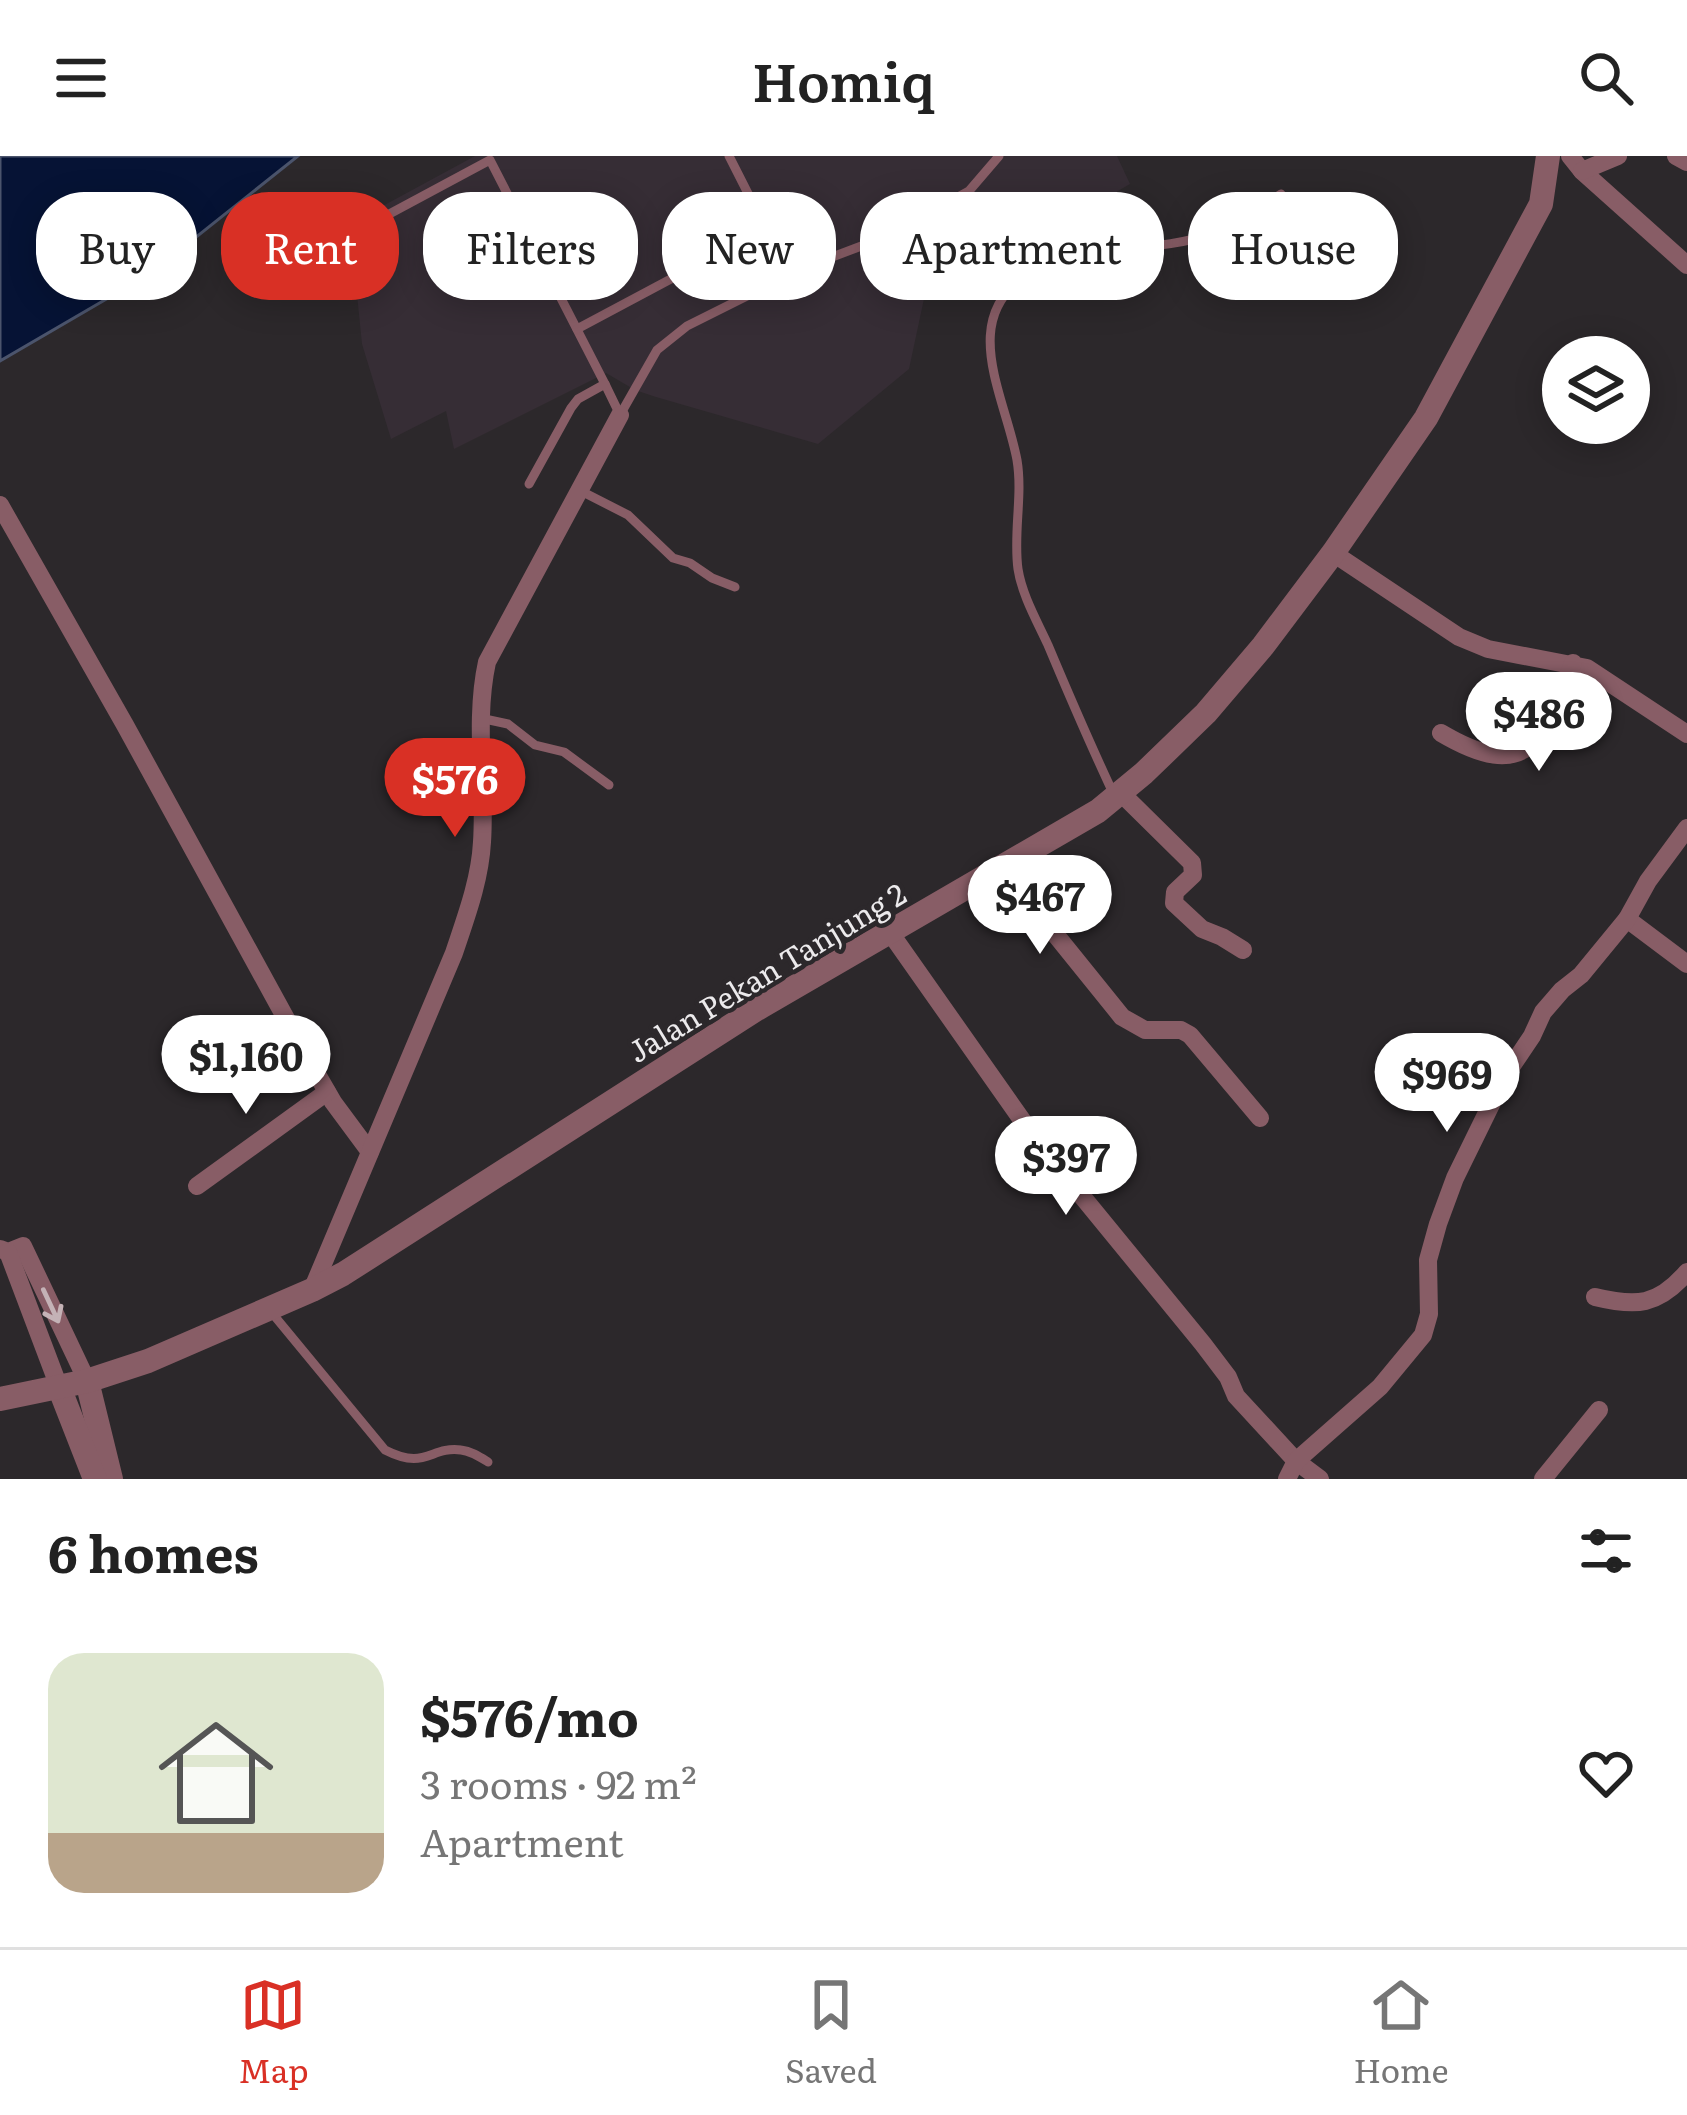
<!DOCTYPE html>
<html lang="en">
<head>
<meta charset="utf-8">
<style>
	:root { --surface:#fff; --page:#f6f6f6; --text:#222; --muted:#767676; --line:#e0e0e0; --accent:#d93025 }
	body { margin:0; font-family:Literata,serif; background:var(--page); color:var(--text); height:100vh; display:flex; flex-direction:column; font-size:45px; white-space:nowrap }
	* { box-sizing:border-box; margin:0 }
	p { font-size:39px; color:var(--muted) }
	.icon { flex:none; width:66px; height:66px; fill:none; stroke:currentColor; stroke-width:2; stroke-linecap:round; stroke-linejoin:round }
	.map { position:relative; height:1323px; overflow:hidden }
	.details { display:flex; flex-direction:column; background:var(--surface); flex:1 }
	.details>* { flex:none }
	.banner { position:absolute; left:36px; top:36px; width:1617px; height:108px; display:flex; gap:24px }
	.fabs { position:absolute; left:1542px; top:180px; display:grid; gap:24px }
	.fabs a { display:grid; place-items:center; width:108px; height:108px; border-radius:50%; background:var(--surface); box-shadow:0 6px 30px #0003; font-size:60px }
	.price { position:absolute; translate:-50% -102px; padding:0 27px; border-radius:42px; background:#fff; color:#222; font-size:39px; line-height:78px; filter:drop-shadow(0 3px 6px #0008) }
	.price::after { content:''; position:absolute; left:50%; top:72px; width:36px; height:27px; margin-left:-18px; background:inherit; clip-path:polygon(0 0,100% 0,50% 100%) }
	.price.current { background:var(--accent); color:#fff }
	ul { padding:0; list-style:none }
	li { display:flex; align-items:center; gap:36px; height:300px; padding:0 48px }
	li+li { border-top:3px solid var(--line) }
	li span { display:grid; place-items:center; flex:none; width:336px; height:240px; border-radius:36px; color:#555 }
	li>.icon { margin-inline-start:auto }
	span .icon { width:144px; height:144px; fill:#fffc; stroke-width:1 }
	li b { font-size:51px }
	h2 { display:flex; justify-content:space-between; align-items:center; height:144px; padding:0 48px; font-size:51px }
	.tag { padding:0 42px; border-radius:48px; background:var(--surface); box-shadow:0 6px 30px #0003; font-size:42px; line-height:108px }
	.tag.current { background:var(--accent); color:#fff }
	header { display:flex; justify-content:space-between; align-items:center; height:156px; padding:0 48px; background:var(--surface); font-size:54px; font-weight:600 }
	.tab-bar { display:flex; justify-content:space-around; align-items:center; height:168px; border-top:3px solid var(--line); background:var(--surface); font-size:33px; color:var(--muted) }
	.tab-bar a { display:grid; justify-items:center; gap:6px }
	.tab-bar .current { color:var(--accent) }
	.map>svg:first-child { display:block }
	.built { fill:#362d35 }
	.water { fill:#061335; stroke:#4b546c; stroke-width:3 }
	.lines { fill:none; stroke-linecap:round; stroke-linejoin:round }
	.service { stroke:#885d66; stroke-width:9 }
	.minor { stroke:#885d66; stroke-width:18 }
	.tertiary { stroke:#885d66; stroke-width:24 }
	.oneway { stroke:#c4b2b6 }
	.labels { text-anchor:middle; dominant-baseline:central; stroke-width:9; stroke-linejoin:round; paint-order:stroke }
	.street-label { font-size:30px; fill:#eceaec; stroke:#2c282b }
</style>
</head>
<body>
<header><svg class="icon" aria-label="menu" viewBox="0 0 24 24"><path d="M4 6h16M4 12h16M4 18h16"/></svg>Homiq<svg class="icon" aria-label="search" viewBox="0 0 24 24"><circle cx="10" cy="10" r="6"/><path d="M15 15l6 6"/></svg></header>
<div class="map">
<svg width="1687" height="1323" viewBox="0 0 1687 1323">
	<rect width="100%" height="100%" fill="#2c282b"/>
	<path class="built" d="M475 0H1117L1130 28 1031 85 928 124 909 213 818 288 656 241 635 234 606 217 454 293 446 255 391 283 362 188 355 119 331 78Z"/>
	<path class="water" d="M0 0H298L151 117 0 205Z"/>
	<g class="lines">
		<g class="service">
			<path d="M729 0 765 71"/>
			<path d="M361 120 346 93 352 78 490 4 605 228"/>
			<path d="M577 173 789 60C814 61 819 82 829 101"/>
			<path d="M620 259 657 194 687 170 803 112 872 86 922 61 969 35 999 0"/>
			<path d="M529 328 571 252 578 243 605 228 620 259"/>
			<path d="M579 334 628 359 673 402 690 407 712 422 735 431"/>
			<path d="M480 562 508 568 535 589 564 596 609 629"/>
			<path d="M1114 639C1091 590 1069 539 1048 489 1037 465 1022 439 1018 413 1013 377 1023 340 1017 304 1005 239 955 159 1033 115 1092 82 1150 100 1210 78 1236 69 1258 53 1281 38"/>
			<path d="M272 1157 385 1294C426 1315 430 1290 461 1294 471 1295 480 1301 488 1306"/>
		</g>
		<g class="minor">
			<path d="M1570 0 1582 15 1687 109"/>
			<path d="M1676 0 1687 6"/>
			<path d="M1582 15 1618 0"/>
			<path d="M0 349 125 569 307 901 333 946 370 996"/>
			<path d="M1333 397 1459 481 1488 493 1587 512 1687 578"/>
			<path d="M1441 577C1529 629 1544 583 1573 507"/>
			<path d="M1121 637 1192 707 1193 719 1175 736 1174 747 1202 773 1222 781 1243 794"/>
			<path d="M1004 708 1026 742 1122 861 1145 874H1181L1190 879 1260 962"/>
			<path d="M1627 763 1687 808"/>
			<path d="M889 775 1036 984 1203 1188 1228 1221 1236 1240 1296 1305 1320 1323"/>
			<path d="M197 1030 327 936"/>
			<path d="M0 1093 8 1096 23 1090 87 1225"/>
			<path d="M8 1096 59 1231"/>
			<path d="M312 1134 454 797C466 761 480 724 482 686 486 626 474 566 487 506L620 259"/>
			<path d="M1595 1141C1636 1151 1658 1150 1687 1116"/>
			<path d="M1287 1323 1296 1305 1380 1231 1423 1179 1429 1158 1428 1104 1438 1068 1455 1022 1505 920 1532 880 1543 856 1562 834 1581 819 1627 763 1648 725 1687 672"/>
			<path d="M1543 1323 1599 1254"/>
		</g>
		<g class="tertiary">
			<path d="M87 1225 111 1323"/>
			<path d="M59 1231 95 1323"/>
			<path d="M0 1243 87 1225 148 1205 312 1134 343 1118 757 853 1098 655 1144 617 1206 557 1263 490 1333 397 1426 262 1541 48 1548 0"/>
		</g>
	</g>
	<defs><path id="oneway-shaft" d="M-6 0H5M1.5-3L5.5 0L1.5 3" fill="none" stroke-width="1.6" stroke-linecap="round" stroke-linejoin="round" transform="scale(3)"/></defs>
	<use class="oneway" href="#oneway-shaft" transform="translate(51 1150) rotate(65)"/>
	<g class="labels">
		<g class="street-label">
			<text transform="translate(766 815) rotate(-31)">Jalan Pekan Tanjung 2</text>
		</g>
	</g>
</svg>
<div class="fabs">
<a><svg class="icon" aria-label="layers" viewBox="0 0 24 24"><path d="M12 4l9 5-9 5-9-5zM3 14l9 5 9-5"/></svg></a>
</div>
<b class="price" style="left:1539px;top:618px">$486</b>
<b class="price current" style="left:455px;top:684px">$576</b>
<b class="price" style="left:1040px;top:801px">$467</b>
<b class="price" style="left:246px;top:961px">$1,160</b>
<b class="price" style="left:1447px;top:979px">$969</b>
<b class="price" style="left:1066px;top:1062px">$397</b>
<div class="banner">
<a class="tag">Buy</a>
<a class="tag current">Rent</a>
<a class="tag">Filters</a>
<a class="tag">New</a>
<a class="tag">Apartment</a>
<a class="tag">House</a>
</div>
</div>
<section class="details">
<h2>6 homes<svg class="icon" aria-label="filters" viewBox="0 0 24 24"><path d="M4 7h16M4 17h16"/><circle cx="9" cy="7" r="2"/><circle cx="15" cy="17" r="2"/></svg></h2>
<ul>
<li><span style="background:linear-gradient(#dfe7d0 75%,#b9a48a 0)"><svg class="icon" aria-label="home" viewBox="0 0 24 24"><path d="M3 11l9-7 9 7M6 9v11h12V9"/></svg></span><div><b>$576/mo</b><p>3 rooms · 92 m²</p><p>Apartment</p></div><svg class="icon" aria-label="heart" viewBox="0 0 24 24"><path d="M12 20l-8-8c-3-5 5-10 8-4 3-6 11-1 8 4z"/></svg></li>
</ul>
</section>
<nav class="tab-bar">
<a class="current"><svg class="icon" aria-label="map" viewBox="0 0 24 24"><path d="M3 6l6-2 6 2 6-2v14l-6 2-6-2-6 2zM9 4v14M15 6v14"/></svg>Map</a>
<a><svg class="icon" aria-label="saved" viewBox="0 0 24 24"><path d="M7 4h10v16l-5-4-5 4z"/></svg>Saved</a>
<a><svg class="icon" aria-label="home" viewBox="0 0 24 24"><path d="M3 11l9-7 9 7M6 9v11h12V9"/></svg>Home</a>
</nav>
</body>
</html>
